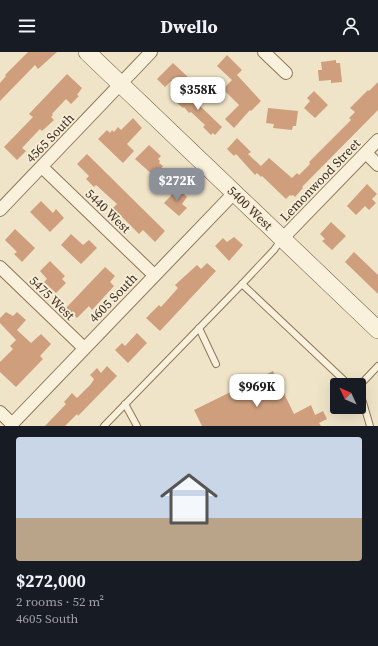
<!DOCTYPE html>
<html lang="en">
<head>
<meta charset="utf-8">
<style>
	:root { --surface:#171b24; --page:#242831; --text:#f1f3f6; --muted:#9ea1a6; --line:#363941; --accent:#8c9099 }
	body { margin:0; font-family:"Source Serif 4",serif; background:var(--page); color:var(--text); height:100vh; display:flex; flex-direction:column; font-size:15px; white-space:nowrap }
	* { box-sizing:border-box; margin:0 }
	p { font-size:13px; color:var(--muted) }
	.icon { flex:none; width:22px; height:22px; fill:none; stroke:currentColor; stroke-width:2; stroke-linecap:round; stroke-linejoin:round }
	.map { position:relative; height:374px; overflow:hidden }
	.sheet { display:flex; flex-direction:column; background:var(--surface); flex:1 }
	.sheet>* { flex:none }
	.needle { width:26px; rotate:314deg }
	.buttons { position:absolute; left:330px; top:326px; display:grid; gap:8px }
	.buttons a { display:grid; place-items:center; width:36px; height:36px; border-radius:4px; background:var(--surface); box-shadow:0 4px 16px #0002; font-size:20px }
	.price { position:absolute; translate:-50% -34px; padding:0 9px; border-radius:8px; background:#fff; color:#222; font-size:13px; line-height:26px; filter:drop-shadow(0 1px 2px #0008) }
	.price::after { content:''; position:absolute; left:50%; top:24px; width:12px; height:9px; margin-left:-6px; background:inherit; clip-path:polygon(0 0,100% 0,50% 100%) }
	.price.active { background:var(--accent); color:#fff }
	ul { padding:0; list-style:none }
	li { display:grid; align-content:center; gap:8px; height:212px; padding:0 16px }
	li+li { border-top:1px solid var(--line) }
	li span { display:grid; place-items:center; height:124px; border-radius:4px; color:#555 }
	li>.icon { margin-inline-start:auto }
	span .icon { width:72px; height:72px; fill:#fffc; stroke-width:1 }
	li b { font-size:17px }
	header { display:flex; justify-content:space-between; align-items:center; height:52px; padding:0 16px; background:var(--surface); font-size:18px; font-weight:700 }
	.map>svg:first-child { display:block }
	.building { fill:#cf9f7d }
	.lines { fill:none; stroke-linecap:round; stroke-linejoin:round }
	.lane-casing { stroke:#8d765c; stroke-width:8 }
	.street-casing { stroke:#8d765c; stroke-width:14 }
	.secondary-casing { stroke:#6f573f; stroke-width:18 }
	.lane { stroke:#faf1dc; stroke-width:6 }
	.street { stroke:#faf1dc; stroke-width:12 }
	.secondary { stroke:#faf1dc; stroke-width:17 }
	.labels { text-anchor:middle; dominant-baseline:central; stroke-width:3.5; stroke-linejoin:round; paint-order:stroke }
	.street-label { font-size:13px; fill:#3d2e20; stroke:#f7eed8 }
</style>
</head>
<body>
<header><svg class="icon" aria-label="menu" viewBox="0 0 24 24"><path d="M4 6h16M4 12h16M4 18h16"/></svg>Dwello<svg class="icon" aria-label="person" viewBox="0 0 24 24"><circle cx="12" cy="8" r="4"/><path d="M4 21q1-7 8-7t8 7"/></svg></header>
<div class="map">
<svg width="378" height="374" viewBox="0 0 378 374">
	<rect width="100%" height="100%" fill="#f0e4c8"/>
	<g class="building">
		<path d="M28 0H57L38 17 35 13 0 49V31L6 24 5 23Z"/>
		<path d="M227 3 242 18 237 23 261 49 251 59 250 58 234 76 225 67 239 53 223 37 232 28 217 14Z"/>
		<path d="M336 8V11H340L342 30 331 31V28L319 29 318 18H322L321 10Z"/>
		<path d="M173 11 188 25 178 36 171 29 165 35 157 27Z"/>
		<path d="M67 22 82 36 77 43 79 44 71 52 66 47 52 62 53 63 51 65 54 68 42 79 40 77 22 96 26 99 17 108 4 95 33 65 29 62Z"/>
		<path d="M378 30V58L302 135 303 136 295 145 293 143 291 144 290 143 286 147 262 124 261 125 257 121 255 123 236 102 234 104 227 97 237 86 251 100 248 102 261 114 269 106 292 126 297 121 299 123 310 112 309 110 351 68 349 66 355 60 350 56 368 38 369 39Z"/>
		<path d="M188 35 202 48 198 52 222 75 215 83 213 81 211 83 203 75 205 73 191 60 189 61 184 55 183 56 175 49Z"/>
		<path d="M314 39 328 53 315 66 304 56 310 49 307 46Z"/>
		<path d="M268 56 298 59 296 74H293L292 78 273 76 274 72 266 71Z"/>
		<path d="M133 66 142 76 127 92 134 99 123 111 98 87 107 78 110 81 112 78 114 80 118 75 121 78Z"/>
		<path d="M149 93 161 104 158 107 160 109 159 111 163 114 154 124 135 107Z"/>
		<path d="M87 102 165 179 155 190 143 178 139 182 113 156 117 152 96 133 94 135 86 127 89 124 77 112Z"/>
		<path d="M367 132 377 142 372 147 376 151 369 158 365 154 356 163 347 154Z"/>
		<path d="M178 136 187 145 182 152 187 156 179 164 164 151Z"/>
		<path d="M41 149 53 161 56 157 64 166 50 180 30 160Z"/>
		<path d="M331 170 346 184 332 198 322 189 325 187 320 182Z"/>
		<path d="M15 177 35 196 22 210 14 202 17 200 5 188Z"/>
		<path d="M71 182 83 193 89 188 97 196 81 212 61 193Z"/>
		<path d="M234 185 243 193 229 209 215 194 223 186 227 190Z"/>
		<path d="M354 200 378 223V242L345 210Z"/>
		<path d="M50 209 65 224 62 227 66 231 56 241 44 230 47 227 40 219Z"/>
		<path d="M207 211 216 219 160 279 146 266 159 253 161 255 178 236 175 233 197 213 201 217Z"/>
		<path d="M105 215 115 224 110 230 114 234 92 258 89 254 77 266 66 256Z"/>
		<path d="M6 260 13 264 17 260 26 268 17 278 31 291 41 282 51 292 40 304 43 307 16 335 0 320V310L13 297 10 294 16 288 0 271V266Z"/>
		<path d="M137 281 147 291 128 311 115 298 122 291 125 294Z"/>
		<path d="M107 314 117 324 78 364 77 362 65 374H45L66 352 64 350 72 341 77 346 91 332 94 327 90 323 97 316 101 321Z"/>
		<path d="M273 319 294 362 311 353 315 363 323 359 327 367 319 371 321 374H202L194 358Z"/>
	</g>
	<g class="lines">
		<defs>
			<g id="lane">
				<path d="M242 232 349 333"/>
				<path d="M199 276 216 312"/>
				<path d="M359 334 378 314"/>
				<path d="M359 345 363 350 370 374"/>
				<path d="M125 352 137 374"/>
				<path d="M104 374 242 232 274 198 281 188"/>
			</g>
			<g id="street">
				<path d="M264 0 286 21"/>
				<path d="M366 101 378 113"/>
				<path d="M42 115 154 223"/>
				<path d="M0 158 151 0"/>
				<path d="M282 187 378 88"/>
				<path d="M0 215 84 296"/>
				<path d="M0 360 12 372 234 141"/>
			</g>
			<path id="secondary" d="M87 0 378 278"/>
		</defs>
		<use href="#lane" class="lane-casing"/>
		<use href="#street" class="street-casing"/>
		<use href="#secondary" class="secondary-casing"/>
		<use href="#lane" class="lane"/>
		<use href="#street" class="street"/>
		<use href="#secondary" class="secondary"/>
	</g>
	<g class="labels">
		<g class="street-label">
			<text transform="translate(50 86) rotate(-46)">4565 South</text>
			<text transform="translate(320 128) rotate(-46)">Lemonwood Street</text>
			<text transform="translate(250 156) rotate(44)">5400 West</text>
			<text transform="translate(108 159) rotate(44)">5440 West</text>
			<text transform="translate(52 246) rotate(44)">5475 West</text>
			<text transform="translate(113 246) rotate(-46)">4605 South</text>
		</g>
	</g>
</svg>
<div class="buttons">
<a><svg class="needle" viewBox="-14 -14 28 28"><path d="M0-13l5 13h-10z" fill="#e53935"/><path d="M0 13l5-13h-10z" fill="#9ea1a6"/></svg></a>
</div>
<b class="price" style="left:198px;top:59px">$358K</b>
<b class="price active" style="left:177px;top:150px">$272K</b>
<b class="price" style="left:257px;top:356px">$969K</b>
</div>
<section class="sheet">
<ul>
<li><span style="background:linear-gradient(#c9d6e8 65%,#b9a48a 0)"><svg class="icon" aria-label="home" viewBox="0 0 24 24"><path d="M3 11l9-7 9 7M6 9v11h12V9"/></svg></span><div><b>$272,000</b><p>2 rooms · 52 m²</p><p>4605 South</p></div></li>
</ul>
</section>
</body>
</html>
